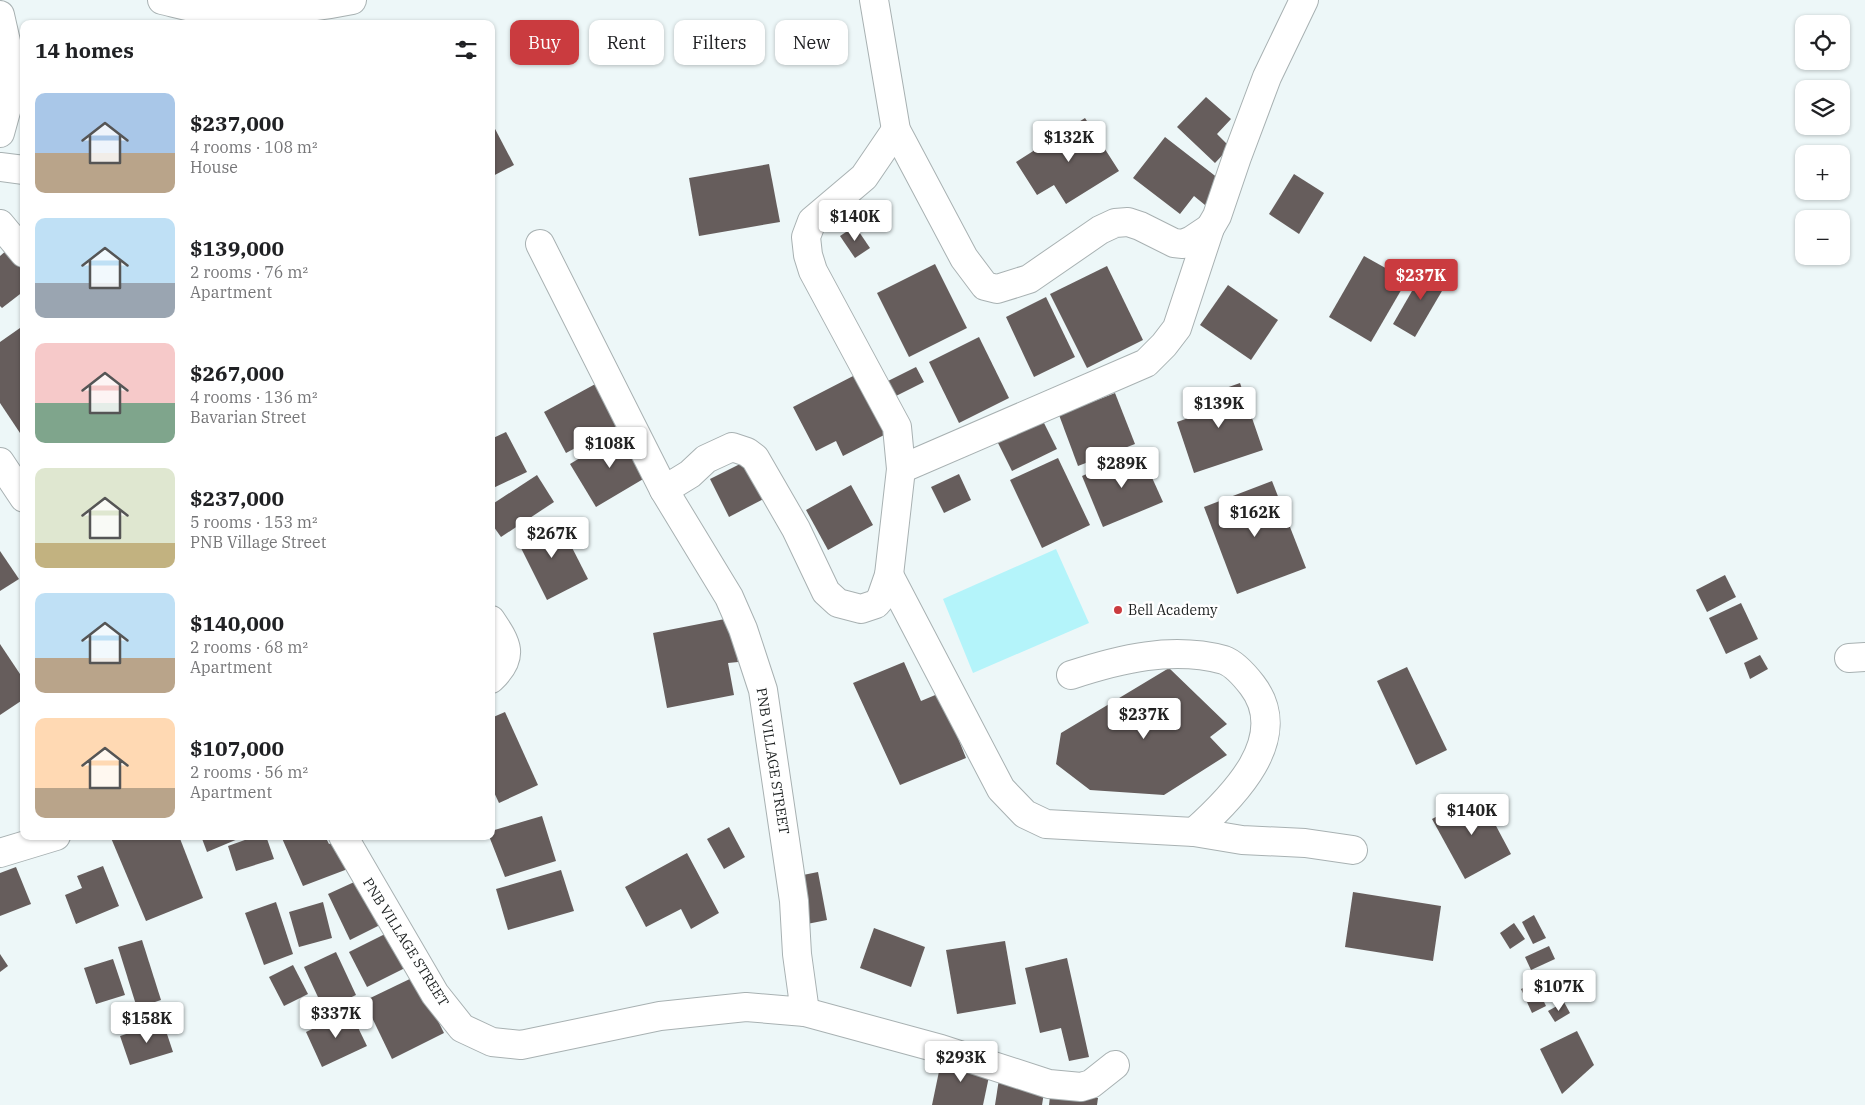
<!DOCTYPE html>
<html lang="en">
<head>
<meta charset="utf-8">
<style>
	:root { --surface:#fff; --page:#f6f6f6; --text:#202124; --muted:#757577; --accent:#ca3b3f }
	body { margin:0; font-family:"IBM Plex Serif",serif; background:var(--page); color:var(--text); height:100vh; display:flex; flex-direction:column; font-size:19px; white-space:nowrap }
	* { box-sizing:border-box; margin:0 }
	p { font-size:16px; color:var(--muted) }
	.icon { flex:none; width:28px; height:28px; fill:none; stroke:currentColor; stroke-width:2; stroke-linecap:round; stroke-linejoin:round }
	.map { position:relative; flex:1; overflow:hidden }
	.drawer { position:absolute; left:20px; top:20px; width:475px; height:820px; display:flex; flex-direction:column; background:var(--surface); border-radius:10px; box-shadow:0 1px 4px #0004 }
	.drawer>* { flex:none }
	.hud { position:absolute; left:510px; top:20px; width:475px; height:45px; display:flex; gap:10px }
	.controls { position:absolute; left:1795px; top:15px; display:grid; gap:10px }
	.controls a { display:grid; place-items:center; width:55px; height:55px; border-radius:10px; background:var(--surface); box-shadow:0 1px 4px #0004; font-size:25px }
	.price { position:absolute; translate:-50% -42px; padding:0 11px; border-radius:5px; background:#fff; color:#222; font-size:16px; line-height:32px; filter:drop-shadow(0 1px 2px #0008) }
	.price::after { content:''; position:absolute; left:50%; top:30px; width:15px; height:11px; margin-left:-8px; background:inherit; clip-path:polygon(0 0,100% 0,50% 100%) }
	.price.on { background:var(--accent); color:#fff }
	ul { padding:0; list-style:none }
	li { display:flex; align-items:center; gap:15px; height:125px; padding:0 15px }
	li span { display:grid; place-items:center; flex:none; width:140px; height:100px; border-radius:10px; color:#555 }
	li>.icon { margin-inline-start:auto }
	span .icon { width:60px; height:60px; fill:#fffc; stroke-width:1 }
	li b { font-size:21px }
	h2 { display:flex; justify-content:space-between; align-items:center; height:60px; padding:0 15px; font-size:21px }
	.pill { padding:0 18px; border-radius:10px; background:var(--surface); box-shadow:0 1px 4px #0004; font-size:18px; line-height:45px }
	.pill.on { background:var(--accent); color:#fff }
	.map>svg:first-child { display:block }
	.green { fill:#b4f4fa }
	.building { fill:#665d5c }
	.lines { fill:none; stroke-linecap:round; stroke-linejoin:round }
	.minor-casing { stroke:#a8b1b2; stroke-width:30 }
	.minor { stroke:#fff; stroke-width:28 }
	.poi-dot { fill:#ca3b3f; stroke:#fff; stroke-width:2 }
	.labels { text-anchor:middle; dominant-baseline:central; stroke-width:5; stroke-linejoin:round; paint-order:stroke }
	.poi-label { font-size:14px; fill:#1c2020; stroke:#fff; text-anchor:start }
	.street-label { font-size:14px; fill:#1c2020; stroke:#fff }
</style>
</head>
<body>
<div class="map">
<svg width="1865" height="1105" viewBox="0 0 1865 1105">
	<rect width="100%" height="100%" fill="#edf7f8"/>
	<path class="green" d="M1056 549 1089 623 973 673 943 599Z"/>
	<g class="building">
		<path d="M1206 97 1231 119 1217 134 1230 147 1215 163 1177 127Z"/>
		<path d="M1085 118 1119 171 1066 204 1054 185 1037 195 1016 162Z"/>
		<path d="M493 125 514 165 491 177V126Z"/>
		<path d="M1165 137 1223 182 1205 205 1194 196 1180 214 1133 178Z"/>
		<path d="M769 164 780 222 699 236 689 178Z"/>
		<path d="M1294 174 1324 193 1299 234 1269 214Z"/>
		<path d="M855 226 870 248 855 258 840 236Z"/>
		<path d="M7 250 24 271V291L2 308 0 306V256Z"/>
		<path d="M1364 256 1407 280 1371 342 1329 317Z"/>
		<path d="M935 264 967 328 909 357 877 293Z"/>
		<path d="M1427 265 1449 279 1415 337 1393 324Z"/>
		<path d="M1107 266 1143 340 1087 368 1050 294Z"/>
		<path d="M1228 285 1278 320 1251 360 1200 325Z"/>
		<path d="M1046 297 1075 357 1034 377 1006 317Z"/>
		<path d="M20 328 24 333V435L22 436 0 403V342Z"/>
		<path d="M979 337 1009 398 959 423 929 362Z"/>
		<path d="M916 367 924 382 896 396 888 381Z"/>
		<path d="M857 374 888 433 843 456 836 441 816 451 793 407Z"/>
		<path d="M599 382 622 423 566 453 544 412Z"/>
		<path d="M1240 383 1263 450 1194 473 1177 422 1194 416 1189 401Z"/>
		<path d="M1115 393 1135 444 1078 466 1059 415Z"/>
		<path d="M1043 421 1057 449 1012 471 998 443Z"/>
		<path d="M624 431 650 475 596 507 570 464Z"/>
		<path d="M506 432 527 472 491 489V439Z"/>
		<path d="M1140 451 1163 502 1103 527 1082 476Z"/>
		<path d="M752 458 771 495 729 517 710 479Z"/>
		<path d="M1058 458 1090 525 1042 548 1010 480Z"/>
		<path d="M959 474 971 500 944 513 931 487Z"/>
		<path d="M537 475 554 502 501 537 491 523V505Z"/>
		<path d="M1272 481 1306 568 1237 594 1204 507Z"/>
		<path d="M851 485 873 525 828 550 806 510Z"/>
		<path d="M557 518 588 579 547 600 516 538Z"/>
		<path d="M0 551 19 579 0 591Z"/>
		<path d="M1725 575 1736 597 1707 612 1696 590Z"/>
		<path d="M1741 603 1758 639 1726 654 1709 618Z"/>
		<path d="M730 618 738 662 728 663 734 695 667 708 653 633Z"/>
		<path d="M0 644 24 680V699L0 715Z"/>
		<path d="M1760 655 1768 669 1750 679 1744 663Z"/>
		<path d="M904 662 921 701 940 693 966 758 900 785 853 683Z"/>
		<path d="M1407 667 1447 750 1416 765 1377 681Z"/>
		<path d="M1169 668 1227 724 1210 737 1227 755 1164 795 1090 790 1056 764 1061 733Z"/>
		<path d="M505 712 538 785 499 803 491 786V718Z"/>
		<path d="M1479 794 1511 854 1465 879 1432 819Z"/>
		<path d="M542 816 556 861 505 877 489 836H491V831Z"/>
		<path d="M729 827 745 857 724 869 707 839Z"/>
		<path d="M115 836H179L203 898 146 921 111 838Z"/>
		<path d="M201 836H245L207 852Z"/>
		<path d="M256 836H266L274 859 236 871 228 846Z"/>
		<path d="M281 836H325L329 844 342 839 353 867 303 886Z"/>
		<path d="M687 853 719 913 691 929 681 909 646 927 625 887Z"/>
		<path d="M103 866 119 906 76 924 65 895 82 888 77 876Z"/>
		<path d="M16 867 31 904 0 916V873Z"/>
		<path d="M561 870 574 911 508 930 496 889Z"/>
		<path d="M818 872 827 920 802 925 793 877Z"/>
		<path d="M363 878 384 923 350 940 328 894Z"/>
		<path d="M1353 892 1441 906 1433 961 1345 947Z"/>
		<path d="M276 902 293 954 264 965 245 913Z"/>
		<path d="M323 902 332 938 299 947 289 912Z"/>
		<path d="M1534 915 1546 938 1533 944 1522 922Z"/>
		<path d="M1514 923 1525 939 1510 949 1500 933Z"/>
		<path d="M874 928 925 947 911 987 860 968Z"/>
		<path d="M395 929 413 964 367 987 349 952Z"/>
		<path d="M142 940 161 1000 137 1008 118 947Z"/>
		<path d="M1005 941 1016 1004 957 1014 946 950Z"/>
		<path d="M1549 946 1555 959 1531 970 1525 957Z"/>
		<path d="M336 952 356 995 324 1010 304 967Z"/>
		<path d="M0 954 8 966 0 972Z"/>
		<path d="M1067 958 1089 1057 1069 1061 1061 1028 1040 1033 1025 968Z"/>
		<path d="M113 959 125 995 96 1004 84 968Z"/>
		<path d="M293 965 308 994 284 1006 269 977Z"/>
		<path d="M1549 970 1557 988 1546 993 1537 976Z"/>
		<path d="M416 976 444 1033 392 1059 364 1001Z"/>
		<path d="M1535 983 1546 1006 1532 1013 1521 989Z"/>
		<path d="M1564 1002 1570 1013 1555 1022 1548 1011Z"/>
		<path d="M350 1011 367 1046 322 1067 306 1032Z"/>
		<path d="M163 1022 173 1052 130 1065 120 1036Z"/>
		<path d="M1577 1031 1594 1065 1562 1094 1540 1049Z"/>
		<path d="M942 1057 991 1067 983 1105H932Z"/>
		<path d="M999 1079 1045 1086 1042 1105H995Z"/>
		<path d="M1051 1088 1098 1098 1097 1105H1049Z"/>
	</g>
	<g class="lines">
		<defs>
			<g id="minor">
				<path d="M162 0C175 3 189 7 203 9 252 13 304 10 352 0"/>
				<path d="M874 0 896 130 964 258 985 286 997 289 1029 279 1100 230 1115 223 1128 222 1140 226 1174 243 1183 244 1192 240 1210 228"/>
				<path d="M0 15 7 46 8 104 0 133"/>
				<path d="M0 167 24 170"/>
				<path d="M0 224 24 253"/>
				<path d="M540 244 664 490"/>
				<path d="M0 462 24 498"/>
				<path d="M901 469 1146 363 1164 345 1177 328 1210 228 1217 216 1237 157 1267 77 1304 0"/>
				<path d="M889 575 1001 789 1025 814 1046 824 1194 832 1242 840 1305 843 1353 850"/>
				<path d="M491 620C507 644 515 656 491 679"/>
				<path d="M1849 658 1865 657"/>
				<path d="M1071 675C1120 659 1172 646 1224 660 1235 664 1245 676 1252 685 1293 738 1232 798 1194 832"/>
				<path d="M343 836 435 994 462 1028 492 1042 521 1045 660 1016 746 1007 805 1012 797 954 794 901 763 690 743 629 729 597 664 490 690 474 706 459 732 447 747 452 755 458 796 529 826 592 838 603 861 609 876 604 881 598 889 575 901 469 897 427 813 271 808 255 806 237 812 221 864 177 896 130"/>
				<path d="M0 853 56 836"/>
				<path d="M805 1012 941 1049 1049 1084 1081 1087 1091 1084 1115 1065"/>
			</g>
		</defs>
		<use href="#minor" class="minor-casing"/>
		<use href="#minor" class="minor"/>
	</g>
	<circle class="poi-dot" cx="1118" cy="610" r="5"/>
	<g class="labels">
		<g class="poi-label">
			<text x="1128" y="610">Bell Academy</text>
		</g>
		<g class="street-label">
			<text transform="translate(773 761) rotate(81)">PNB VILLAGE STREET</text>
			<text transform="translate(406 942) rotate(58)">PNB VILLAGE STREET</text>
		</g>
	</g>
</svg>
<div class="controls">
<a><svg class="icon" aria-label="locate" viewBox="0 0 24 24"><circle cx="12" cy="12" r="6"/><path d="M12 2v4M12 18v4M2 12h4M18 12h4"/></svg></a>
<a><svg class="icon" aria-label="layers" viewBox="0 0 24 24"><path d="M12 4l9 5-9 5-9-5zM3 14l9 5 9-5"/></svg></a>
<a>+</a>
<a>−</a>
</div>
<b class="price" style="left:1069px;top:163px">$132K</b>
<b class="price" style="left:855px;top:242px">$140K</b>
<b class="price on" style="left:1421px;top:301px">$237K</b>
<b class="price" style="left:1219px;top:429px">$139K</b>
<b class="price" style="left:610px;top:469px">$108K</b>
<b class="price" style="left:1122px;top:489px">$289K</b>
<b class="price" style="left:1255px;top:538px">$162K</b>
<b class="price" style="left:552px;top:559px">$267K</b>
<b class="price" style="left:1144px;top:740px">$237K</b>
<b class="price" style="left:1472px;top:836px">$140K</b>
<b class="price" style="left:1559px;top:1012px">$107K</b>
<b class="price" style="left:336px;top:1039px">$337K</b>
<b class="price" style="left:147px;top:1044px">$158K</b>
<b class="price" style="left:961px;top:1083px">$293K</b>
<div class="hud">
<a class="pill on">Buy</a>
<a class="pill">Rent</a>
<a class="pill">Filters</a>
<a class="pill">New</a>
</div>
<section class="drawer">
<h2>14 homes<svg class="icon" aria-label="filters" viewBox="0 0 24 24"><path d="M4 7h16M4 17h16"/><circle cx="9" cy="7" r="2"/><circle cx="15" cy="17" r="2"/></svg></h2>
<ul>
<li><span style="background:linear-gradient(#a9c7e8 60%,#b9a48a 0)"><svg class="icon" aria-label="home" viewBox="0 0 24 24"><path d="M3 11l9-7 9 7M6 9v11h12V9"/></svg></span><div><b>$237,000</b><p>4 rooms · 108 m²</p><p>House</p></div></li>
<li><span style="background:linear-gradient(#bfe0f5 65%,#9aa5b1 0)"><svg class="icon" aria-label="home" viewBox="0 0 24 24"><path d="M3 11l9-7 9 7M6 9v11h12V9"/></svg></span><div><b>$139,000</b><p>2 rooms · 76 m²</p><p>Apartment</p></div></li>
<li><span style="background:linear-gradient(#f6c9c9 60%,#7fa58c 0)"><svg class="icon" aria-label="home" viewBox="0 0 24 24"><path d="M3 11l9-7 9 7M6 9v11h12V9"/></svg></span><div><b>$267,000</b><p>4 rooms · 136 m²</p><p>Bavarian Street</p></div></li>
<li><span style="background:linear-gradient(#dfe7d0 75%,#c2b280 0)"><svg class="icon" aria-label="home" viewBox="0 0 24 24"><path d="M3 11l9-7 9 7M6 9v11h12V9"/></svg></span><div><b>$237,000</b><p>5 rooms · 153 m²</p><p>PNB Village Street</p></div></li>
<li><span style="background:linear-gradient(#bfe0f5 65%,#b9a48a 0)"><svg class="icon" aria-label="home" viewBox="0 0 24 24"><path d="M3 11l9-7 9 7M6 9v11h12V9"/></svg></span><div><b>$140,000</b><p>2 rooms · 68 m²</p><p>Apartment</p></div></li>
<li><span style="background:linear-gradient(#ffd9b3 70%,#b9a48a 0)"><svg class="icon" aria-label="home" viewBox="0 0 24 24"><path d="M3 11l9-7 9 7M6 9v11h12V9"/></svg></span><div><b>$107,000</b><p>2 rooms · 56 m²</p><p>Apartment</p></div></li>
</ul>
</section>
</div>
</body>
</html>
